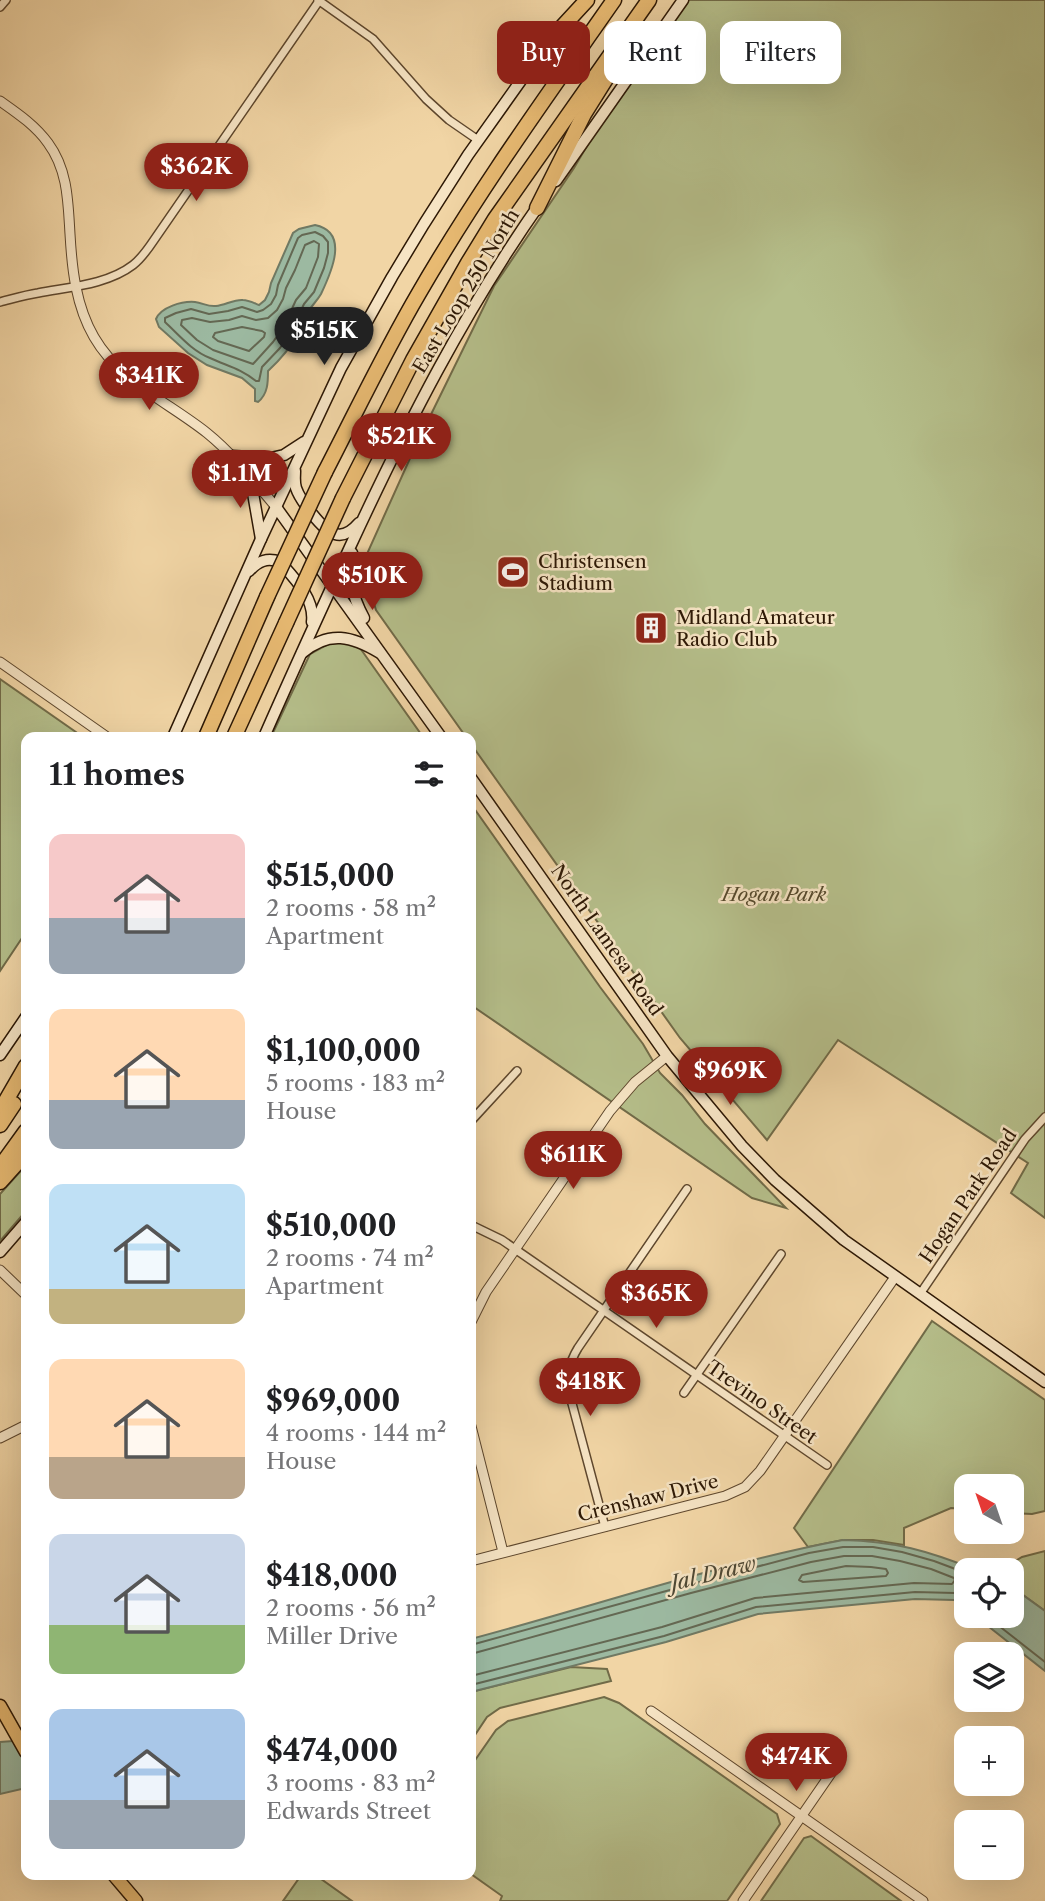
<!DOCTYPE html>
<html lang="en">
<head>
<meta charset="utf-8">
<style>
	:root { --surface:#fff; --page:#f6f6f6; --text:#202124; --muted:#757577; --accent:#8f2418 }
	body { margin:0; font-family:"Libre Caslon Text",serif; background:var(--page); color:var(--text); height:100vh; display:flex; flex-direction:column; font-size:26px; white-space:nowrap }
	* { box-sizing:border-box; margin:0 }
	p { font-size:23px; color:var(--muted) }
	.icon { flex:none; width:38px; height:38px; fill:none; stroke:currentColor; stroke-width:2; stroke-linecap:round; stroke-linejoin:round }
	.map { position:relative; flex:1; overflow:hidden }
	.sheet { position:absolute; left:21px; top:732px; width:455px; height:1148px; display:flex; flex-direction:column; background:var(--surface); border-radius:14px; box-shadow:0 7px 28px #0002 }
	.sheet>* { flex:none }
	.guide { position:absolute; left:497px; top:21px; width:443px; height:63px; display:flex; gap:14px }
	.needle { width:46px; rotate:320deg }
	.fabs { position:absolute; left:954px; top:1474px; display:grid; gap:14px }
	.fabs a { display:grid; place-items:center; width:70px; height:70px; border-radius:14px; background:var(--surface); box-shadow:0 7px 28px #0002; font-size:35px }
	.price { position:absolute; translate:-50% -60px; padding:0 16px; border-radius:24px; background:var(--accent); color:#fff; font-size:23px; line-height:46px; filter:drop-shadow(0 2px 4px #0008) }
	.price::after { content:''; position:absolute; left:50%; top:42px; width:21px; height:16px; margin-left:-10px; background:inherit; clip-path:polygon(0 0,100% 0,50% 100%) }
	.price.current { background:#222; color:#fff }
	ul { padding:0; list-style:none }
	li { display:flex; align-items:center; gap:21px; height:175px; padding:0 28px }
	li span { display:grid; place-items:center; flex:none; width:196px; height:140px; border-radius:14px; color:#555 }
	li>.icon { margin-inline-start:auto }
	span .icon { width:84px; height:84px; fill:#fffc; stroke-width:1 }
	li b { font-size:30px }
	h2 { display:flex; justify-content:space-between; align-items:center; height:84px; padding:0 28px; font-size:30px }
	.chip { padding:0 24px; border-radius:14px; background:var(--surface); box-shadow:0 7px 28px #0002; font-size:24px; line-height:63px }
	.chip.current { background:var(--accent); color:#fff }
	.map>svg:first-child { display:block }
	.green { fill:#b5be8a; stroke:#716b48; stroke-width:2 }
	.water { fill:#9cb9a1; stroke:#707963; stroke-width:2 }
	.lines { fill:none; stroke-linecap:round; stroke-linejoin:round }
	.shore { stroke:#646853; stroke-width:2 }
	.minor-casing { stroke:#5e472d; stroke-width:10 }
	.tertiary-casing { stroke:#5e472d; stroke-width:11 }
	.secondary-casing { stroke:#2d1805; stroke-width:13 }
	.trunk-casing { stroke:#2d1805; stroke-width:15 }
	.motorway-casing { stroke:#2d1805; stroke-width:17 }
	.minor { stroke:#f6e4c4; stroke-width:7 }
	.tertiary { stroke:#f6e4c4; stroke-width:9 }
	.secondary { stroke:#f6e4c4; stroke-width:10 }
	.trunk { stroke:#e8ba72; stroke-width:12 }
	.motorway { stroke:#e8ba72; stroke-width:14 }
	.motorway-bridge-casing { stroke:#2d1805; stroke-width:17; stroke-linecap:butt }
	.motorway-bridge { stroke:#e8ba72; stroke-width:14 }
	.labels { text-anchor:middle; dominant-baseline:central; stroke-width:5; stroke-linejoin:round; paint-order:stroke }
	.street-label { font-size:19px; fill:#2d1805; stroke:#f6e4c4 }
	.poi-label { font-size:19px; fill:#2d1805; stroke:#f6e4c4; text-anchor:start }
	.park-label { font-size:19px; font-style:italic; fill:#564a2d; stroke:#f6e4c4 }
	.water-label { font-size:21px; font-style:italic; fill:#4e4834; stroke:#f6e4c4 }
</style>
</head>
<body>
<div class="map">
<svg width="1045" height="1901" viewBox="0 0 1045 1901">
	<rect width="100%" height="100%" fill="#f1d5a5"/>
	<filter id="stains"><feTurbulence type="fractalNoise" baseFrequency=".00286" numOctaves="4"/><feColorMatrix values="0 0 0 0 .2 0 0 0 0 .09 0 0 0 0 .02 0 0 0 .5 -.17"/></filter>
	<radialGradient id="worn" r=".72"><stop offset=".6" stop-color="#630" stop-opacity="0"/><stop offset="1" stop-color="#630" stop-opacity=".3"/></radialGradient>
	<g class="green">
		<path d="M688 0H1045V1218L1011 1193 1028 1163 838 1040 767 1140 680 1038 471 744V737H466L376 610 362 565 416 445 494 286 574 168 594 134Z"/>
		<path d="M343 641 360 648 423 737H271L310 654 330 643Z"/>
		<path d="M0 679 83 737H26V932L0 971Z"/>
		<path d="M471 804 600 987 643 1044 660 1073 682 1095 705 1124 786 1208 752 1198 471 1005Z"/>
		<path d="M26 1165V1211L0 1241V1194Z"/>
		<path d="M932 1321 1045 1400V1511L1032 1514 1012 1513V1486H966V1509L951 1508 904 1528V1545L873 1540H843L808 1547 794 1528Z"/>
		<path d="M1045 1551V1611L1012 1587V1570H1000L1022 1557Z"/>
		<path d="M571 1667 607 1669 611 1681 500 1708 487 1717 471 1741V1692Z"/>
		<path d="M604 1697 619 1703 777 1814 780 1824 727 1901H500L502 1896 471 1874V1766L496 1730 508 1721Z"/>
		<path d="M811 1836 901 1901H761L804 1838Z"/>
		<path d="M302 1874H314L352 1901H283Z"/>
	</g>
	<g class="water">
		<path d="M315 225C350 232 331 273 321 294 317 301 312 305 308 312 304 318 302 325 299 332 291 347 280 360 268 371 268 382 268 394 258 402L255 401V389L242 378 207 365 188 353 159 327 156 319C161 307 182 301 195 302 203 303 208 307 216 306 225 305 235 299 243 300 248 300 254 303 259 305L265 300 269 292 271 283 293 233 299 229Z"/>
		<path d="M843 1540C894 1541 929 1551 976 1570H966V1609L954 1600 915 1599 758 1614 666 1642 471 1692V1639C595 1606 717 1564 843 1540Z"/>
		<path d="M1012 1587 1045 1611V1671L974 1615H1012Z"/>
		<path d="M26 1740V1788L0 1794V1742Z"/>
	</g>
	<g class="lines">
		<g class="shore">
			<path d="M315 232 323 236 328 242V253L324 268 314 292 304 304 291 332 280 348 262 367 259 381H256C240 368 227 366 210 358 192 351 179 335 165 322V318L176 313 191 309 209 314 228 311 242 307 257 312 263 310 271 304 276 295 278 285 298 238 302 235Z"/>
			<path d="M314 241 319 244 318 257 306 288 296 300 283 328 273 342 253 364 213 350 197 340 181 325 182 320 192 318 210 322 229 320 242 316 256 320 268 318 277 310 283 299 286 288 295 270 305 245Z"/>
			<path d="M242 327 262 331 265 333 264 337 249 351 218 341 213 337 215 333Z"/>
			<path d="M846 1566 871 1567 886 1569 888 1573 886 1576 803 1582 799 1580 802 1575Z"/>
			<path d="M985 1615 1045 1662"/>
			<path d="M471 1645 688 1585 809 1553 843 1547H873L902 1552 934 1561 966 1573"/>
			<path d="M471 1654 691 1593 811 1562 844 1556H872L900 1561 931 1569 954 1578 955 1580 952 1584 914 1583 755 1598 662 1627 471 1676"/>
			<path d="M471 1685 664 1636 756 1607 915 1592 955 1593 966 1600"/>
		</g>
		<defs>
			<g id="minor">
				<path d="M318 0 373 39 426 99 449 120 478 140"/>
				<path d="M0 7 6 0"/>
				<path d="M0 302C12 299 25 295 38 293 68 287 107 285 133 265 142 258 148 249 154 240L319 1"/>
				<path d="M471 1121 517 1071"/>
				<path d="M471 1225 502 1240 827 1465"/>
				<path d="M920 1294 1025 1139 1045 1117"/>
				<path d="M684 1393 781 1254"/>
				<path d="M605 1527 570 1396C567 1378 568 1364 578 1348L687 1189"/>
			</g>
			<g id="tertiary">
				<path d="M0 101C17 113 35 125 48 143 68 170 68 202 70 234 72 270 76 306 94 337 120 382 168 402 207 433 233 454 254 481 276 507"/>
				<path d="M0 662 107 737"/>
				<path d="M0 1270 26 1295"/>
				<path d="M471 1322 486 1292 610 1111 635 1082 667 1056"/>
				<path d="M471 1426 503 1552"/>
				<path d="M0 1438 26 1425"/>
				<path d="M471 1561 725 1496 745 1487 760 1471 895 1277"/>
				<path d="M651 1711 923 1901"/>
				<path d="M743 1901 836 1766"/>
			</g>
			<g id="secondary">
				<path d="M556 181 683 0"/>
				<path d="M232 456 271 458 284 455 304 442"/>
				<path d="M295 471C295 477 294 482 296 488 300 500 323 531 335 534 345 537 353 530 359 523"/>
				<path d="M250 476 261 539"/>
				<path d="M276 507 441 737"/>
				<path d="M352 553C348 577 352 596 364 618"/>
				<path d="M249 571C258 561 267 557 280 562 295 579 315 599 312 622"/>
				<path d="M302 653C329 630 352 636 380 653"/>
				<path d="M173 737 261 539 341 368 392 277 424 224 468 155 554 34"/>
				<path d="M264 737C292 673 321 610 350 547 405 428 465 310 541 202"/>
				<path d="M471 778 667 1056 742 1146 775 1180 844 1240 1045 1382"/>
				<path d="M0 1055 26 1017"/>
				<path d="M0 1252 26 1222"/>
			</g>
			<g id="trunk">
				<path d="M0 1706 26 1752"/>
				<path d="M113 1874 136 1901"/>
			</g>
			<g id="motorway">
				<path d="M551 39 587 0"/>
				<path d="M537 208 584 114 609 74"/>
				<path d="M325 472C356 412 385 351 419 293 478 191 547 96 614 0"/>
				<path d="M343 498 413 360 468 263 495 219 649 0"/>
				<path d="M206 737 267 597"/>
				<path d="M234 737 286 623"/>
				<path d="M0 1111 26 1066"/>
				<path d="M0 1125 14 1104"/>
				<path d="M0 1167 26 1131"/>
				<path d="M0 1182 26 1153"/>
			</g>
		</defs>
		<use href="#minor" class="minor-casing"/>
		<use href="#tertiary" class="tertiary-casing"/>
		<use href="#secondary" class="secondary-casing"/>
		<use href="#trunk" class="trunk-casing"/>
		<use href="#motorway" class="motorway-casing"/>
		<use href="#minor" class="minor"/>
		<use href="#tertiary" class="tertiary"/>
		<use href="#secondary" class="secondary"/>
		<use href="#trunk" class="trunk"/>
		<use href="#motorway" class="motorway"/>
		<defs>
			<g id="motorway-bridge">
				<path d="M267 597 325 472"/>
				<path d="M286 623 343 498"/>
			</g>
		</defs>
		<use href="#motorway-bridge" class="motorway-bridge-casing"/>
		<use href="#motorway-bridge" class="motorway-bridge"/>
	</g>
	<defs>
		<symbol id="stadium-square" viewBox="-11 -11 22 22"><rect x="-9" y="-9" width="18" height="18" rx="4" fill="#8f2418" stroke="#f6e4c4"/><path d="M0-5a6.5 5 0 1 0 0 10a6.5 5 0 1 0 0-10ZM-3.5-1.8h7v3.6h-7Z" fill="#fff"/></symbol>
		<symbol id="building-square" viewBox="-11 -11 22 22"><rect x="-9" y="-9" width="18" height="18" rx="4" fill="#8f2418" stroke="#f6e4c4"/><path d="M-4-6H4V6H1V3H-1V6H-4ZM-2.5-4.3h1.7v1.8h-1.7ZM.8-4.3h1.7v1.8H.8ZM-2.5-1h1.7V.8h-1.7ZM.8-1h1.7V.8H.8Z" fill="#fff"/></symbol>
	</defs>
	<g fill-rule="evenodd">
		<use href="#stadium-square" x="494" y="553" width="38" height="38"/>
		<use href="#building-square" x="632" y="609" width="38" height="38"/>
	</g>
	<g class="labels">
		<g class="street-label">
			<text transform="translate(466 291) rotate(-59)">East Loop 250 North</text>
			<text transform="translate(607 940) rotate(55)">North Lamesa Road</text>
			<text transform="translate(968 1196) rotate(-56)">Hogan Park Road</text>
			<text transform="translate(762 1402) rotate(35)">Trevino Street</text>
			<text transform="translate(648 1498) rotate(-14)">Crenshaw Drive</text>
		</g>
		<g class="poi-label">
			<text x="538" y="561">Christensen<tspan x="538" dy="22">Stadium</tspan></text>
			<text x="676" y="617">Midland Amateur<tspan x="676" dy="22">Radio Club</tspan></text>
		</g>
		<g class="park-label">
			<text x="774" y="894">Hogan Park</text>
		</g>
		<g class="water-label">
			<text transform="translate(713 1573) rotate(-14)">Jal Draw</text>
		</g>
	</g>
	<rect width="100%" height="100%" filter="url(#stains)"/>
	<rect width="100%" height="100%" fill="url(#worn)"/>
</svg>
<div class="fabs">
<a><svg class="needle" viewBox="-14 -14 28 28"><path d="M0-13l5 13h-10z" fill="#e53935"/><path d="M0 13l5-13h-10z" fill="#757577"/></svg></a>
<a><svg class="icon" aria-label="locate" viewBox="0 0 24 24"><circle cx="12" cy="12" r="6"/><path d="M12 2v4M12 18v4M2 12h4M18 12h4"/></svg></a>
<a><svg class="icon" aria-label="layers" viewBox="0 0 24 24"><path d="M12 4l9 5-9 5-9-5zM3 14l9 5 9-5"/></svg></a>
<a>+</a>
<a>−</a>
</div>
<b class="price" style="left:196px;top:203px">$362K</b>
<b class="price current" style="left:324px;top:367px">$515K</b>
<b class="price" style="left:149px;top:412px">$341K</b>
<b class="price" style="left:401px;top:473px">$521K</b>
<b class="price" style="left:240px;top:510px">$1.1M</b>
<b class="price" style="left:372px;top:612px">$510K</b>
<b class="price" style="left:730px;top:1107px">$969K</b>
<b class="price" style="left:573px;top:1191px">$611K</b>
<b class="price" style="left:656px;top:1330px">$365K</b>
<b class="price" style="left:590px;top:1418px">$418K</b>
<b class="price" style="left:796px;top:1793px">$474K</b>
<div class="guide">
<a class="chip current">Buy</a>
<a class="chip">Rent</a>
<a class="chip">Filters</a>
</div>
<section class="sheet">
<h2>11 homes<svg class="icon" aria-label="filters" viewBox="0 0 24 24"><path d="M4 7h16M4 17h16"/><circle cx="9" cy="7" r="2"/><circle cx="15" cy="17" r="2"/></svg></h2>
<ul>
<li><span style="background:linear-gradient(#f6c9c9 60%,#9aa5b1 0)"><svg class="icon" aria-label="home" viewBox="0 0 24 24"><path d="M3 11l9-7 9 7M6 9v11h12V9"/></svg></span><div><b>$515,000</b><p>2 rooms · 58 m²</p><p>Apartment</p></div></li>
<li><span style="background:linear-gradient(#ffd9b3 65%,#9aa5b1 0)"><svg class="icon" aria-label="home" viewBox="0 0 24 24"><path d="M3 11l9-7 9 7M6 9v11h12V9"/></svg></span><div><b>$1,100,000</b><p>5 rooms · 183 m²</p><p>House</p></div></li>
<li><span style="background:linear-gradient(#bfe0f5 75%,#c2b280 0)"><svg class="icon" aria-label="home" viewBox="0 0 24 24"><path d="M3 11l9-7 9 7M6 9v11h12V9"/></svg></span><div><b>$510,000</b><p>2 rooms · 74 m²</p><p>Apartment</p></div></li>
<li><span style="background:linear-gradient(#ffd9b3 70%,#b9a48a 0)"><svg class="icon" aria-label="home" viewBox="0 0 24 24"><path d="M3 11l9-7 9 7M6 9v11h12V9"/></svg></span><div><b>$969,000</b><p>4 rooms · 144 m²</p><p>House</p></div></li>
<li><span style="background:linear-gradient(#c9d6e8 65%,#8fb573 0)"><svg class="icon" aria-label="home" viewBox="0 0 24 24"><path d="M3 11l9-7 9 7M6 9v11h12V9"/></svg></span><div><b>$418,000</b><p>2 rooms · 56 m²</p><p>Miller Drive</p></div></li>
<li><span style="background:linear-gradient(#a9c7e8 65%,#9aa5b1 0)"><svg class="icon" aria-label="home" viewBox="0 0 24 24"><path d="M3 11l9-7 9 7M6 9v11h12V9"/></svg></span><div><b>$474,000</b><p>3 rooms · 83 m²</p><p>Edwards Street</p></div></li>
</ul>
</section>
</div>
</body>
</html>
